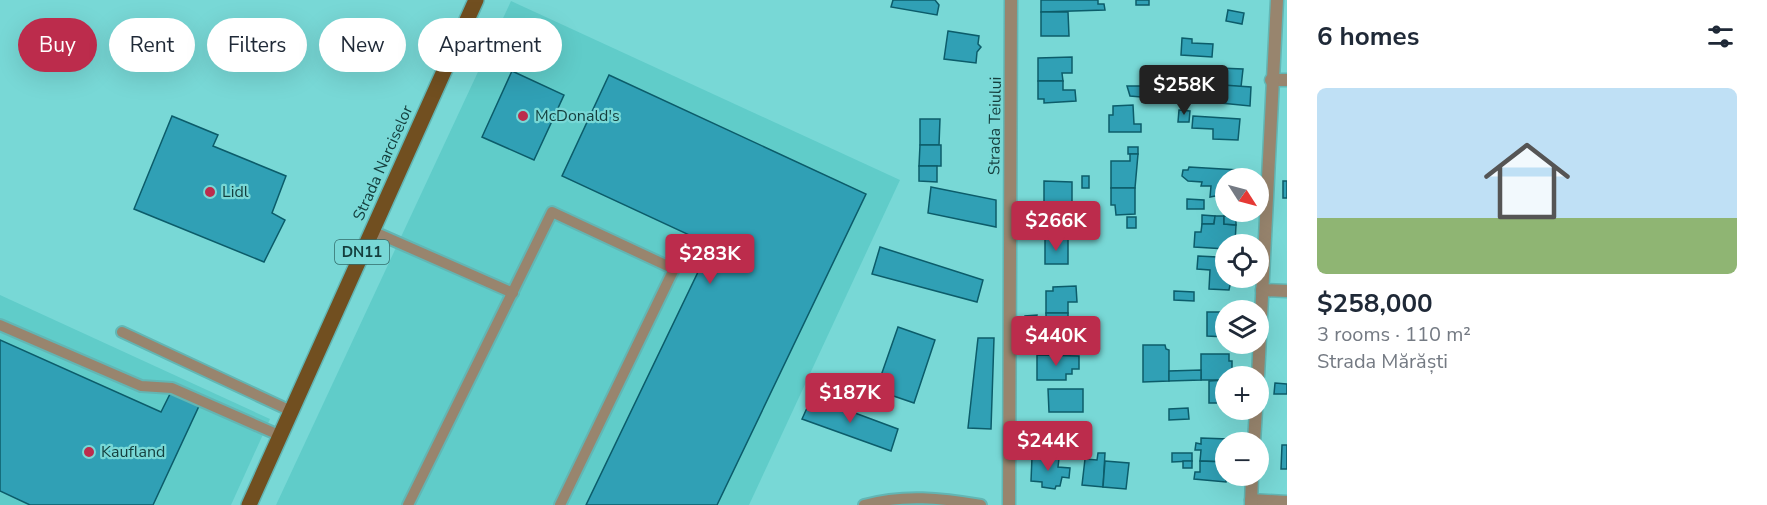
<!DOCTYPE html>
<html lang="en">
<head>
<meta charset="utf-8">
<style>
	:root { --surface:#fff; --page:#f6f6f7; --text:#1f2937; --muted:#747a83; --accent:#bc2c4c }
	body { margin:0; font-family:"Nunito Sans",sans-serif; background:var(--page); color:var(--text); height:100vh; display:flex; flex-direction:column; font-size:22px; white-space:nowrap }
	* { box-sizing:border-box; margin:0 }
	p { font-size:20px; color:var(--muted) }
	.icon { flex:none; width:33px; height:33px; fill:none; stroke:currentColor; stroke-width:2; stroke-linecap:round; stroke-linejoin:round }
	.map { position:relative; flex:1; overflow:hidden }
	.side { display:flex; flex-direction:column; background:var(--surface); width:480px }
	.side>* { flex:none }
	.guide { position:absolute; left:18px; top:18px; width:570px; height:54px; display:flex; gap:12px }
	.needle { width:39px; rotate:126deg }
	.fabs { position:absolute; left:1215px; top:168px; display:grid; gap:12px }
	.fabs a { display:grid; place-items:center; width:54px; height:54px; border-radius:50%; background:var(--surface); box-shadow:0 6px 24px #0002; font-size:30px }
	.price { position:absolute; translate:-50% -51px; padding:0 14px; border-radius:6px; background:var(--accent); color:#fff; font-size:20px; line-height:39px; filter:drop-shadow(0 2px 3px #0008) }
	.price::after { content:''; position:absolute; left:50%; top:36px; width:18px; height:14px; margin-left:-9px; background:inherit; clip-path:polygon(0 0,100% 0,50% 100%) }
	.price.active { background:#222; color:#fff }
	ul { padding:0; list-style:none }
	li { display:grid; align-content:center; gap:12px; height:318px; padding:0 30px }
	li span { display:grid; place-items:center; height:186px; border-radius:9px; color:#555 }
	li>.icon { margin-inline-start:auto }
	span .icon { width:108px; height:108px; fill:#fffc; stroke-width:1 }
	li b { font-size:26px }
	h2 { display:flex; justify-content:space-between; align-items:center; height:72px; padding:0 30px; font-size:26px }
	.chip { padding:0 21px; border-radius:27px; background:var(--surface); box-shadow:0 6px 24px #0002; font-size:21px; line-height:54px }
	.chip.active { background:var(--accent); color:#fff }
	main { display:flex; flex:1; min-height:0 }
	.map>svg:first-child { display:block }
	.built { fill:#60ccc9 }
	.building { fill:#30a0b5; stroke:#0c5c6a; stroke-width:1.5 }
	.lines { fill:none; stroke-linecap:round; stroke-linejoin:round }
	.lane-casing { stroke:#62b6b4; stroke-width:14 }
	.street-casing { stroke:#62b6b4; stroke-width:15 }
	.primary-casing { stroke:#62b6b4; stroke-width:18 }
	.lane { stroke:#98856e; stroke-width:10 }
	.street { stroke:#98856e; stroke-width:12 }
	.primary { stroke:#714f20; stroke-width:15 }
	.poi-dot { fill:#bc2c4c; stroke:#78d8d6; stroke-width:2 }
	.labels { text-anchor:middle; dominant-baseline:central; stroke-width:4.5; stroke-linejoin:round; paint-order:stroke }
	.shield { fill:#78d8d6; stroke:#326c6b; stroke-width:1.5 }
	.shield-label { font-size:15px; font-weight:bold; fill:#143e3d }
	.poi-label { font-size:16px; fill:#143e3d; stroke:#78d8d6; text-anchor:start }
	.street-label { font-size:16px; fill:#143e3d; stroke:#78d8d6 }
</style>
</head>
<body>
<main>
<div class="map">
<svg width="1287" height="505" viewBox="0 0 1287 505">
	<rect width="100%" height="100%" fill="#78d8d6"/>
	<g class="built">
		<path d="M511 1 900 180 749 505H276Z"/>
		<path d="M0 295 270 419 231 505H0Z"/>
	</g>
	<g class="building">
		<path d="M893 0H935L939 5 937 15 891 7Z"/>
		<path d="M1041 0H1098V4H1104L1105 10 1041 12Z"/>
		<rect x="1136" y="0" width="13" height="5"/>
		<path d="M1228 10 1244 13 1242 24 1226 21Z"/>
		<path d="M1041 12H1068L1069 36H1041Z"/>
		<path d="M948 31 979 36 978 44 981 47 977 52 976 63 944 59Z"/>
		<path d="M1182 38 1192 39V43L1213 44 1212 57 1181 55Z"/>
		<path d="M1072 57V73H1062L1063 81H1038V58Z"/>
		<path d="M1199 67 1219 69 1218 85 1198 84Z"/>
		<path d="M1219 68 1243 69 1241 87 1218 85Z"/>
		<path d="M512 71 564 95 534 160 482 137Z"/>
		<path d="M609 75 866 194 717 505H586L711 245 562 176Z"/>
		<path d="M1038 81H1063V90H1075L1076 101 1044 103V99H1038Z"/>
		<path d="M1187 84H1204L1203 95 1186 94Z"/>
		<path d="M1209 84 1251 87 1250 106 1211 102Z"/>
		<path d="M1127 86H1142L1141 97 1130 96Z"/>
		<path d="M1133 105 1134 124H1141V132H1109V115H1113V106Z"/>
		<path d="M1179 110 1190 111 1189 122H1178Z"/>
		<path d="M172 116 218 135 213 146 286 176 272 213 285 220 264 262 134 209Z"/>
		<path d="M1193 116 1240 119 1238 140 1213 139V129L1192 128Z"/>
		<path d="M920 119H940L939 145H920Z"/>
		<path d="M920 145H941V166H919Z"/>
		<rect x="1128" y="147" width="10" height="7"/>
		<path d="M1130 154H1138L1135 188H1111V161H1130Z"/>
		<path d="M919 166H937V182L919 181Z"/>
		<path d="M1189 167 1239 170 1238 178H1226V194L1210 197 1211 186H1201L1202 182 1188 181 1182 176 1183 170H1188Z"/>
		<rect x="1082" y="176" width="7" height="12"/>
		<path d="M1044 181 1072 182V207L1044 206Z"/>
		<rect x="1283" y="181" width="4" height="17"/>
		<path d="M931 187 996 200V227L928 213Z"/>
		<path d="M1111 188H1135V214L1116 215 1115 205H1111Z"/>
		<path d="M1187 199 1204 200V209H1187Z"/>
		<path d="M1044 206 1072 207V230L1043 229Z"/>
		<path d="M1202 215 1215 216 1214 224H1202Z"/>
		<path d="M1215 216H1224V224L1236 225 1235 244H1226V249L1194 247 1195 232H1201L1202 224H1214Z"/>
		<path d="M1224 216 1236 217V225L1224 224Z"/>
		<rect x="1127" y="217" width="9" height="11"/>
		<path d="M1078 219H1086L1087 235 1080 236Z"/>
		<rect x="1045" y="239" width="23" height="25"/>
		<path d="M880 247 983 280 977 302 872 274Z"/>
		<path d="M1198 256 1217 257V261L1226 262V278H1236L1235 285H1230L1229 290 1209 289 1210 270 1197 269Z"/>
		<path d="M1076 286 1077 302H1068V313H1046V291H1053V287Z"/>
		<path d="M1174 291 1194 292V301L1174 300Z"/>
		<path d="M1207 312H1226V337L1207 336Z"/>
		<rect x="1046" y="313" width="22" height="22"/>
		<path d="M1037 315 1036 323H1025V316Z"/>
		<path d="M898 327 935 340 914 403 876 390Z"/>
		<path d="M978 338H994L991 429 968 428Z"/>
		<path d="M0 340 161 412 171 392 199 406 153 505H30L0 491Z"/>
		<path d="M1143 345H1165L1166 349 1169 350V381L1143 382Z"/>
		<path d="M1201 354H1229V361H1232V376H1226V380H1201Z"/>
		<path d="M1037 355 1079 356V369H1072V374H1066V380H1037Z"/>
		<path d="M1201 370V380L1169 381V371Z"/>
		<path d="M1226 380V403H1209V381Z"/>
		<path d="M1275 383 1287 384V394H1274Z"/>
		<path d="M1048 389H1083V412H1049Z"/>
		<path d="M812 397 898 429 891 451 802 419Z"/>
		<path d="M1188 408 1189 419 1169 420V409Z"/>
		<path d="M1079 426H1091V439L1086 440V446L1076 445Z"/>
		<path d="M1033 434 1071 436V444H1065V449H1059V458L1032 457Z"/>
		<path d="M1201 438 1228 439 1226 462 1200 461 1201 450H1195L1196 443 1201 444Z"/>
		<path d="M1282 445H1287V469H1281Z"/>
		<path d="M1098 453H1105L1103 487 1082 485 1085 459 1097 460Z"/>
		<path d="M1172 453H1192V461L1172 462Z"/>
		<path d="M1032 457 1059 458 1058 467 1070 468 1069 478 1062 477 1060 486H1056L1055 489 1042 487V482L1031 481Z"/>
		<path d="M1105 461 1129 463 1126 489 1103 487Z"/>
		<rect x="1183" y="461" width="9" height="7"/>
		<path d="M1200 461 1226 462V482L1194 479 1195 472H1200Z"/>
	</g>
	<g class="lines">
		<defs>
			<g id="lane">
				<path d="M372 231 513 293"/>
				<path d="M0 325 141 386 172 388 281 436"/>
				<path d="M122 332 291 411"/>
				<path d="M408 505 552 212 674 269 560 505"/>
				<path d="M864 505C904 494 941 498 981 505"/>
			</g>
			<g id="street">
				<path d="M1271 80H1287"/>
				<path d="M1262 290 1287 291"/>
				<path d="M1258 376 1277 0"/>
				<path d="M1254 442 1256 410"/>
				<path d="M1251 500 1287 502"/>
				<path d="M1009 505 1011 0"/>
				<path d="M1251 505 1252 476"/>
			</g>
			<path id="primary" d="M249 505 476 0"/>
		</defs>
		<use href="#lane" class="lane-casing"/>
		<use href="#street" class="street-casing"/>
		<use href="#primary" class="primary-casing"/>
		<use href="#lane" class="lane"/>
		<use href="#street" class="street"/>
		<use href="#primary" class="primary"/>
	</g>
	<g class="poi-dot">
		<circle cx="523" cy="116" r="6"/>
		<circle cx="210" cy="192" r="6"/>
		<circle cx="89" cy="452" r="6"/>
	</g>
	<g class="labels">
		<rect class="shield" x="335" y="240" width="54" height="24" rx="4.5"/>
		<g class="shield-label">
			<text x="362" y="252">DN11</text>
		</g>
		<g class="poi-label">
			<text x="535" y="116">McDonald's</text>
			<text x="222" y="192">Lidl</text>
			<text x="101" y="452">Kaufland</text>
		</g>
		<g class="street-label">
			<text transform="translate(995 126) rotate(-89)">Strada Teiului</text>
			<text transform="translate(383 163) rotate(-66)">Strada Narciselor</text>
		</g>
	</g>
</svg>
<div class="fabs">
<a><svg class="needle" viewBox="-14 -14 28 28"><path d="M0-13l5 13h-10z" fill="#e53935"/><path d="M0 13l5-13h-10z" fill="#747a83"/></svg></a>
<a><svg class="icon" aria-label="locate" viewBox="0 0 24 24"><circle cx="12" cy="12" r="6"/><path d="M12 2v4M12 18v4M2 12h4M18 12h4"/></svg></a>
<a><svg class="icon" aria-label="layers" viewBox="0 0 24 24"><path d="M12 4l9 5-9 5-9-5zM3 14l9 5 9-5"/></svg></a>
<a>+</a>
<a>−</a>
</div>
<b class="price active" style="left:1184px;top:116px">$258K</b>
<b class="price" style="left:1056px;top:252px">$266K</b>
<b class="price" style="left:710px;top:285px">$283K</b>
<b class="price" style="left:1056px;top:367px">$440K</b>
<b class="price" style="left:850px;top:424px">$187K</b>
<b class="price" style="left:1048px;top:472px">$244K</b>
<div class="guide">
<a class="chip active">Buy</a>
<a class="chip">Rent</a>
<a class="chip">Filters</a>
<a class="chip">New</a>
<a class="chip">Apartment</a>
</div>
</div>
<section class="side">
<h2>6 homes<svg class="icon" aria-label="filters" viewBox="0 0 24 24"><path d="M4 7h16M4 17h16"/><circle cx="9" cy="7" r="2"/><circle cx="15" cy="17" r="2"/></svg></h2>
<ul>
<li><span style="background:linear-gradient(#bfe0f5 70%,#8fb573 0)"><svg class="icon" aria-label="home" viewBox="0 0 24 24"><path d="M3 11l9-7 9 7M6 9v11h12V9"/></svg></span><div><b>$258,000</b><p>3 rooms · 110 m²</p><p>Strada Mărăști</p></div></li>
</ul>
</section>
</main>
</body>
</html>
